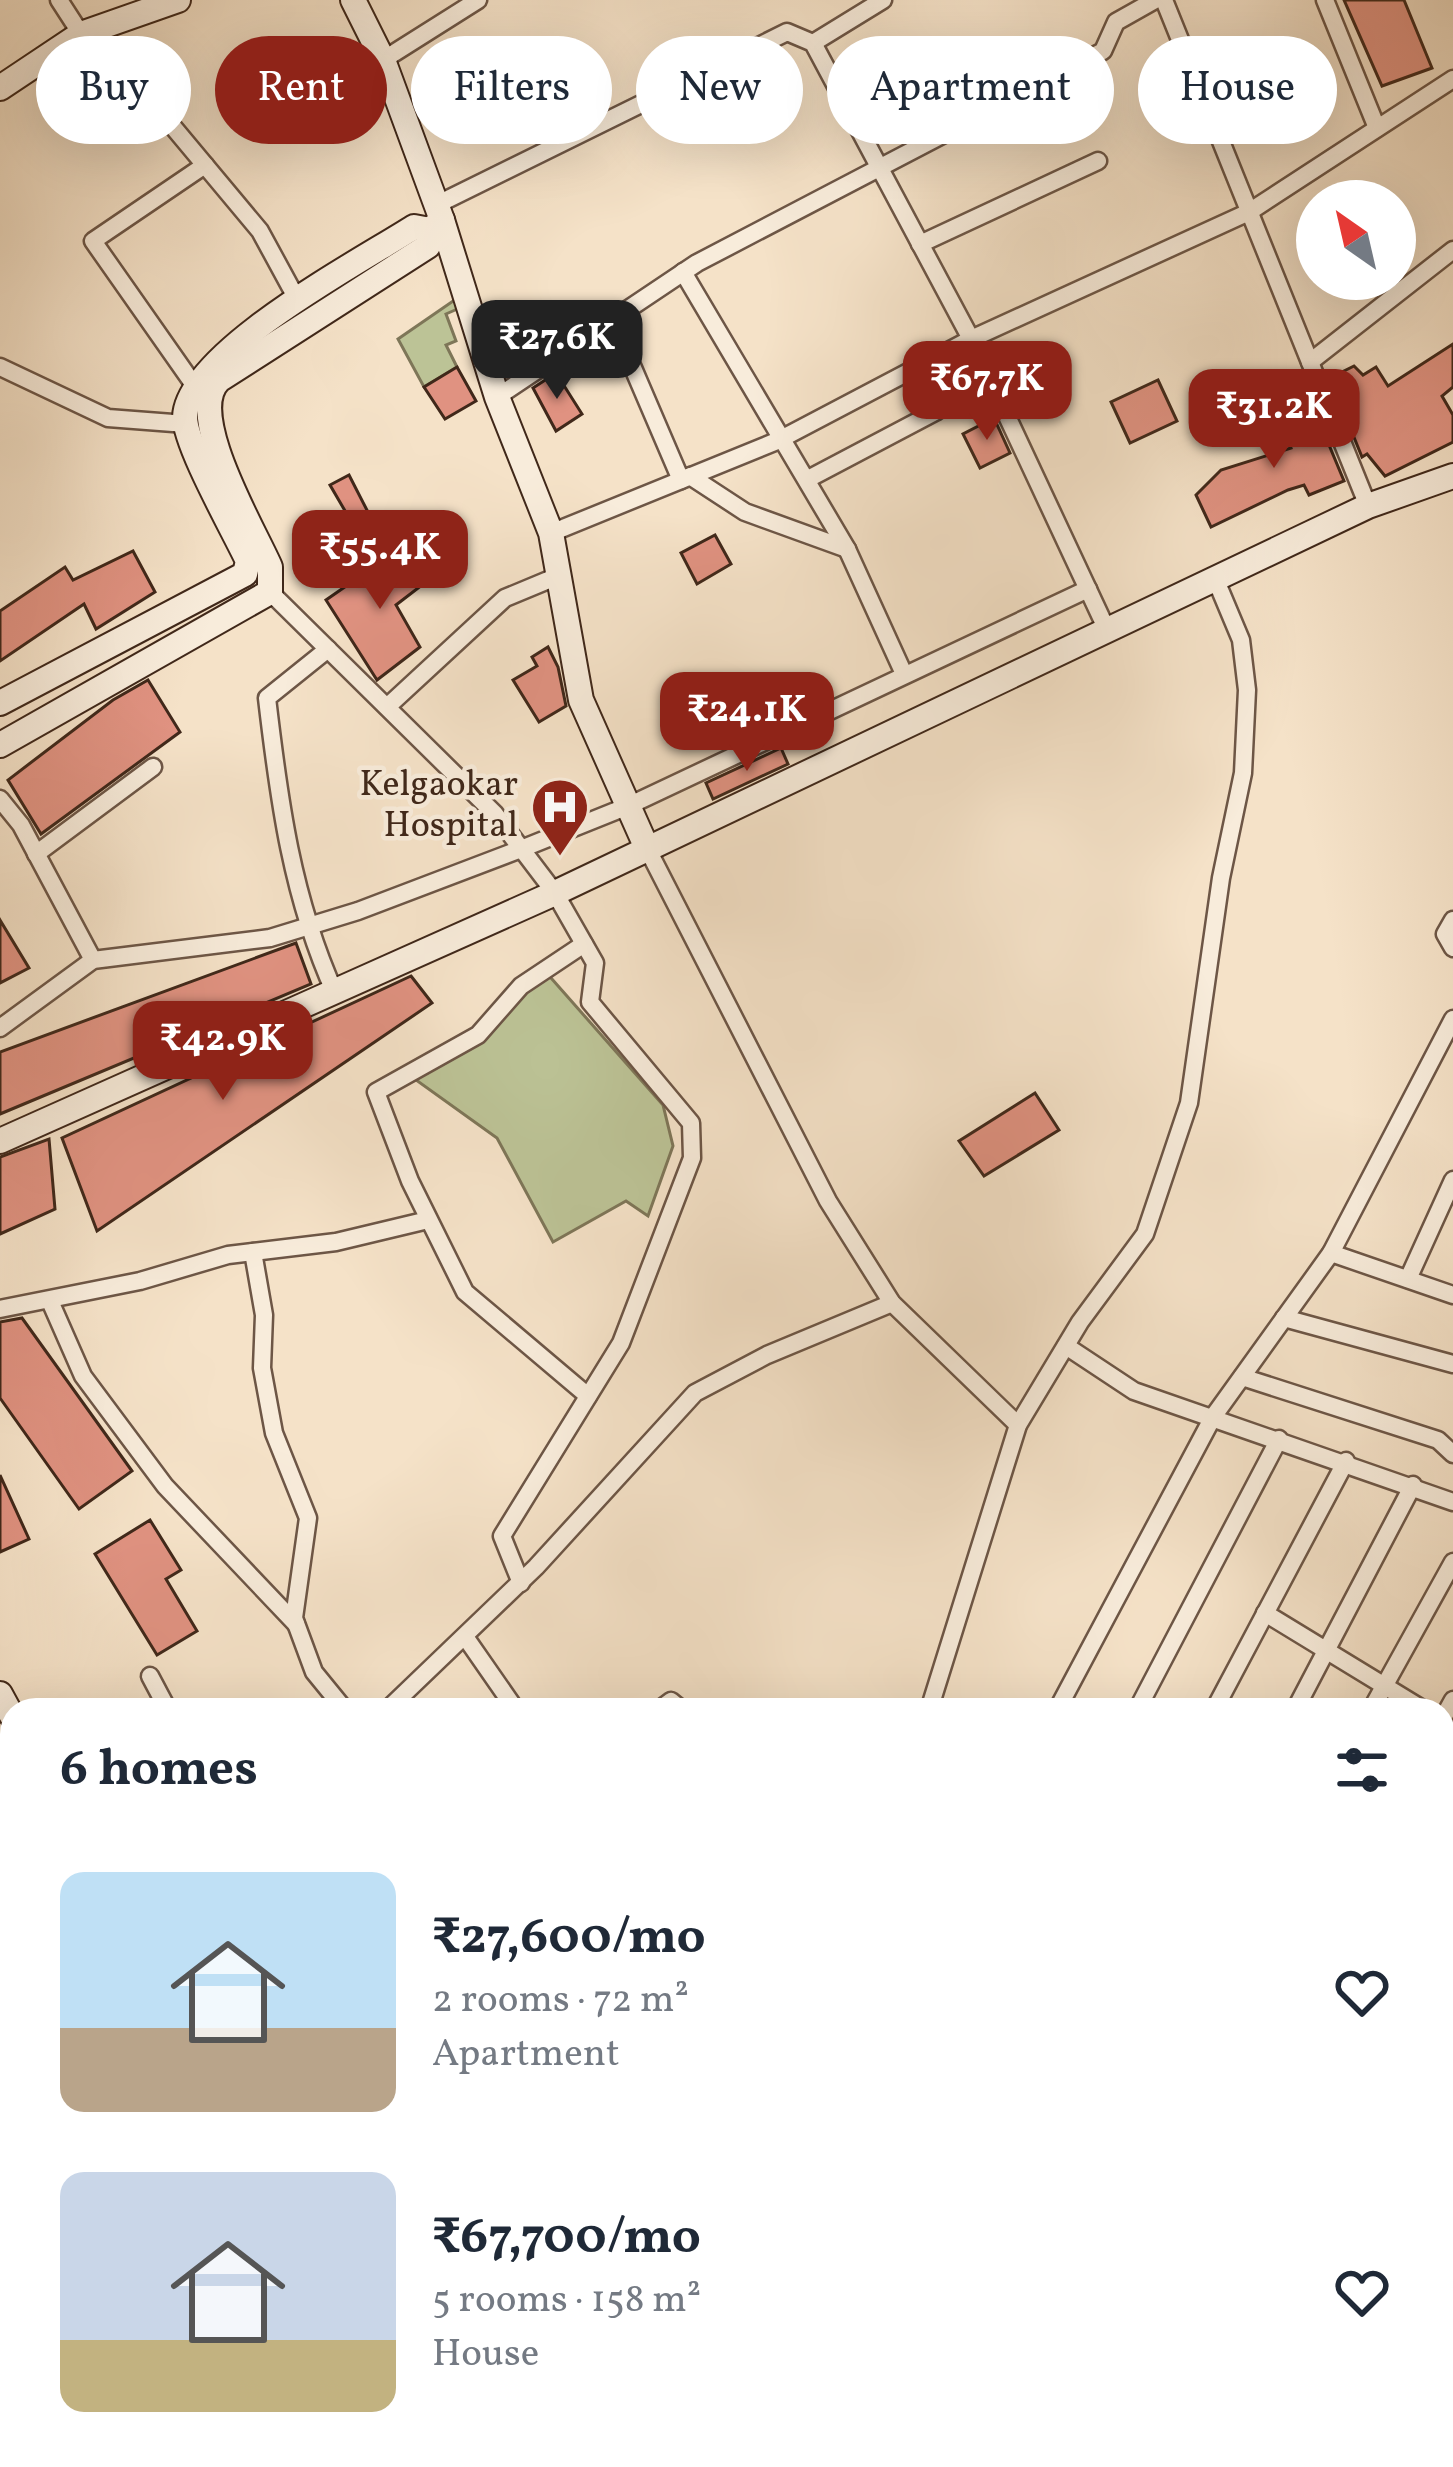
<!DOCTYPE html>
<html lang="en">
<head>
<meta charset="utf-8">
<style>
	:root { --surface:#fff; --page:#f2f2f3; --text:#1f2937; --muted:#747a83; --accent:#8f2418 }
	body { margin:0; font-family:Vollkorn,serif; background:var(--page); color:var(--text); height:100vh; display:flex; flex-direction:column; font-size:45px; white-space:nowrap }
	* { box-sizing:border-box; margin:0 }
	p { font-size:39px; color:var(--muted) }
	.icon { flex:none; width:66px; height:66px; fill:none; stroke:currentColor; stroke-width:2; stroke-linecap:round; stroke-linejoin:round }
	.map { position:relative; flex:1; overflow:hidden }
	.details { position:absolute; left:0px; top:1698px; width:1455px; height:771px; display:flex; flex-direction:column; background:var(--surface); border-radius:36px 36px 0 0; box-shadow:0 12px 48px #0002 }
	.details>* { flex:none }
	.hud { position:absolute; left:36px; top:36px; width:1383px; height:108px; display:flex; gap:24px }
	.needle { width:78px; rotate:326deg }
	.tools { position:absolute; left:1296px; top:180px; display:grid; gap:24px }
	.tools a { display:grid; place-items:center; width:120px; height:120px; border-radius:50%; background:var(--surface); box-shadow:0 12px 48px #0002; font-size:60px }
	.price { position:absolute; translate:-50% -102px; padding:0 27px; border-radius:24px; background:var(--accent); color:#fff; font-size:39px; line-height:78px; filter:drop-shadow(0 3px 6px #0008) }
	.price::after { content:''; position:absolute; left:50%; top:72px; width:36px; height:27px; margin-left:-18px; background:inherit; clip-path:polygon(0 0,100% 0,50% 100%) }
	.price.selected { background:#222; color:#fff }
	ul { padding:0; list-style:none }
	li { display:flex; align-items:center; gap:36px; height:300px; padding:0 60px }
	li span { display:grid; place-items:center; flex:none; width:336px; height:240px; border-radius:24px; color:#555 }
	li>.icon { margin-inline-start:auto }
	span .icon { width:144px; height:144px; fill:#fffc; stroke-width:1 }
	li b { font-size:51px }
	h2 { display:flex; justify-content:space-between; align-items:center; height:144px; padding:0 60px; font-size:51px }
	.pill { padding:0 42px; border-radius:54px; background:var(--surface); box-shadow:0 12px 48px #0002; font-size:42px; line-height:108px }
	.pill.selected { background:var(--accent); color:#fff }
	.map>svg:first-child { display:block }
	.green { fill:#bcc396; stroke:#7e7658; stroke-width:3 }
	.building { fill:#e09281; stroke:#40281a; stroke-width:3 }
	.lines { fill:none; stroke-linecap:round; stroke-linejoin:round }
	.lane-casing { stroke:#6d5646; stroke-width:14 }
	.street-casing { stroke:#6d5646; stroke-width:21 }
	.secondary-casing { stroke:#40281a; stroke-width:28 }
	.lane { stroke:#f8ecdb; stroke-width:9 }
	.street { stroke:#f8ecdb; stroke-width:16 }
	.secondary { stroke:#f8ecdb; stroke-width:24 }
	.labels { text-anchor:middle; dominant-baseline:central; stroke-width:9; stroke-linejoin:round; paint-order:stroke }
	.poi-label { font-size:36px; fill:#40281a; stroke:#f8ecdb; text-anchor:end }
</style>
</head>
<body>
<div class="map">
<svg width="1453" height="2467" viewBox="0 0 1453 2467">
	<rect width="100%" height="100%" fill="#f5e2c8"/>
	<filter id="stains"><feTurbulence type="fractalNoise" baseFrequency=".00167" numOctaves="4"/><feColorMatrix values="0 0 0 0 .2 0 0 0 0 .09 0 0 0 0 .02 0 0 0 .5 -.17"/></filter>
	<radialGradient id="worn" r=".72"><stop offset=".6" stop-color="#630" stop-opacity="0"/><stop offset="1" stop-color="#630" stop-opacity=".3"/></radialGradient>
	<g class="green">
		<path d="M456 299 462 307 446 314 456 341 446 345 457 367 424 387 398 339Z"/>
		<path d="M544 970 663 1105 673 1146 648 1216 626 1201 553 1242 497 1138 416 1080Z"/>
	</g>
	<g class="building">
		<path d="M1344 0H1404L1432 68 1382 86Z"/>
		<path d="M1453 344V387L1442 396 1453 415V442L1385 476 1367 454 1362 457 1330 378 1354 366 1363 375 1376 367 1388 386Z"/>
		<path d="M457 367 476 401 445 419 424 387Z"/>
		<path d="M556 373 582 414 556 431 533 388Z"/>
		<path d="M1158 380 1177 421 1130 443 1111 402Z"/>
		<path d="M1304 385 1344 481 1309 495 1304 485 1288 490 1211 527 1196 495 1221 470 1291 448 1287 438 1307 427 1290 394Z"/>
		<path d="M994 418 1010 453 980 468 963 434Z"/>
		<path d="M349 475 371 518 355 528 330 485Z"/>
		<path d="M715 535 731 564 697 584 681 553Z"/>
		<path d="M401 548 426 582 396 605 420 647 377 680 326 600Z"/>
		<path d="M133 551 155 592 96 629 84 604 0 661V611L65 567 73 580Z"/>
		<path d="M548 647 558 667 566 706 539 722 513 680 537 666 532 657Z"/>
		<path d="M148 680 180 732 41 834 8 780 113 700Z"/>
		<path d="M781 748 788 764 713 799 706 783Z"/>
		<path d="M0 920 29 968 0 983Z"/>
		<path d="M296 943 311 984 0 1114V1052Z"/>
		<path d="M411 976 432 1003 97 1231 62 1138Z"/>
		<path d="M1035 1093 1059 1130 984 1176 959 1141Z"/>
		<path d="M49 1139 55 1209 0 1234V1157Z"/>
		<path d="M22 1318 132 1471 79 1509 0 1398V1322Z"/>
		<path d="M0 1475 29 1539 0 1552Z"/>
		<path d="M150 1520 181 1570 166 1579 197 1631 157 1655 95 1554Z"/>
	</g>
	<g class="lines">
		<defs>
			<path id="lane" d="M893 2467 915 2459 937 2467"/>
			<g id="street">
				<path d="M59 0 81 34"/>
				<path d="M1164 0 1368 506"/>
				<path d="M1325 0 1377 128"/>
				<path d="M813 43 883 0"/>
				<path d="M383 60 478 0"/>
				<path d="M174 128 260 231 298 301"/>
				<path d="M436 205 787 32 813 43 971 339 1107 630"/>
				<path d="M920 244 1098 161"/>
				<path d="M683 272 847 549 904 674"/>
				<path d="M612 319 681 480"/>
				<path d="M1310 362 1453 250"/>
				<path d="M0 367 108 418 186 424"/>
				<path d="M194 385 93 241 205 165"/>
				<path d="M497 397 697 263 1103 51 1116 22 1155 0"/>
				<path d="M690 476 745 512 847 549"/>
				<path d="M808 479 937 411"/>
				<path d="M551 533 777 441 971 339 1249 212 1453 79"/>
				<path d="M270 592 495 814 555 893 595 963 590 1002 691 1123 692 1158 621 1343 502 1536 521 1583"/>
				<path d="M328 649 267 698C279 801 292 898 335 993"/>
				<path d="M387 707 505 598 558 576"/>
				<path d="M0 799 21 825 93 960"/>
				<path d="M646 846 828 1201 892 1303 1018 1425"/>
				<path d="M36 854 153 767"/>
				<path d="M1453 920 1445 934 1453 948"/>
				<path d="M584 944 521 986 478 1035 376 1092 410 1181 465 1292 588 1396"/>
				<path d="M0 1028 93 960 270 938 358 911 521 849 628 806 1088 589"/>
				<path d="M253 1252 264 1315 262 1368 274 1433 308 1518 294 1618 314 1672 345 1710"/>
				<path d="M1331 1253 1453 1295"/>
				<path d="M1408 1279 1453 1180"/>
				<path d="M50 1301 83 1376 165 1486 296 1624"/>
				<path d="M0 1309 140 1281 228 1255 336 1242 428 1220"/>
				<path d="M1284 1318 1453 1364"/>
				<path d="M1066 1346 1134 1391 1453 1502"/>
				<path d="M1242 1377 1438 1440 1453 1454"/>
				<path d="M1265 1613 1424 1710"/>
				<path d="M466 1638 516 1710"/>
				<path d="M150 1676 168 1710"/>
				<path d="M387 1710 536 1567 695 1393 767 1355 892 1303"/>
				<path d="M659 1710 671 1701 682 1710"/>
				<path d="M929 1710 1018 1425 1080 1322 1145 1234 1189 1103 1221 878 1243 773 1247 690 1241 640 1215 578"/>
				<path d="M1057 1710 1213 1417 1331 1253 1453 1019"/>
				<path d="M1137 1710 1279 1439"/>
				<path d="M1214 1710 1346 1461"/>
				<path d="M1295 1710 1413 1485"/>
				<path d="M1371 1710 1453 1562"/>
				<path d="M1443 1718 1453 1700"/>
				<path d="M1443 1874 1453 1856"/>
				<path d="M1443 1933 1453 1946"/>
				<path d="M0 2013 12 2006"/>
				<path d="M0 2082 12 2096"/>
				<path d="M1443 2119 1453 2112"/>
				<path d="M0 2150 12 2143"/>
				<path d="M0 2309 12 2297"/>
				<path d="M1443 2365 1453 2354"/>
				<path d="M975 2457 984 2467"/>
				<path d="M226 2467 235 2457"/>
				<path d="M1079 2467 1081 2457"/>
				<path d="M1340 2467 1353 2457"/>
			</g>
			<g id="secondary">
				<path d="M0 88 81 34 178 0"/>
				<path d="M442 220 497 397 551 533 581 700 646 846"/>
				<path d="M0 703 245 574 248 561C234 531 185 445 185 417 187 353 361 261 414 227L430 230"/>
				<path d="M0 745 270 592V567C253 528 184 413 219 380L428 246 430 230 442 220 383 60 353 0"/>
				<path d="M0 1141 555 893 1368 506 1453 476"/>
				<path d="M0 1694 12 1716"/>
				<path d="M468 2457 486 2467"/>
			</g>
		</defs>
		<use href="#lane" class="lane-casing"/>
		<use href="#street" class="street-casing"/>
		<use href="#secondary" class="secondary-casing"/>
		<use href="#lane" class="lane"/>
		<use href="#street" class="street"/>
		<use href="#secondary" class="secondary"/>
	</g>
	<defs>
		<symbol id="hospital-pin" viewBox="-11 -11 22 30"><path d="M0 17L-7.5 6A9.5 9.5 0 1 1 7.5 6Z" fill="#8f2418" stroke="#f8ecdb"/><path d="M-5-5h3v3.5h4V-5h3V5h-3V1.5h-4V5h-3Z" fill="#fff"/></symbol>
	</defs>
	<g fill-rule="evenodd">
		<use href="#hospital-pin" x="527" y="774" width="66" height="90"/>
	</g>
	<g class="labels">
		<g class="poi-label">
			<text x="518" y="786">Kelgaokar<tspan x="518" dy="41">Hospital</tspan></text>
		</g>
	</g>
	<rect width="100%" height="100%" filter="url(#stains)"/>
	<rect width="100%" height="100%" fill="url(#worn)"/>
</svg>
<div class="tools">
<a><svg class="needle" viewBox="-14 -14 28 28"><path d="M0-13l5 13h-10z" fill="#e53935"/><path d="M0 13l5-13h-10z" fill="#747a83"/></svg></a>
</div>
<b class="price selected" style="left:557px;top:402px">₹27.6K</b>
<b class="price" style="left:987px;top:443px">₹67.7K</b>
<b class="price" style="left:1274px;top:471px">₹31.2K</b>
<b class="price" style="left:380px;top:612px">₹55.4K</b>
<b class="price" style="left:747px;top:774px">₹24.1K</b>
<b class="price" style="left:223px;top:1103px">₹42.9K</b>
<div class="hud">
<a class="pill">Buy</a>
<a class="pill selected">Rent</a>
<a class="pill">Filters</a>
<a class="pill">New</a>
<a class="pill">Apartment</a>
<a class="pill">House</a>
</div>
<section class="details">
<h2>6 homes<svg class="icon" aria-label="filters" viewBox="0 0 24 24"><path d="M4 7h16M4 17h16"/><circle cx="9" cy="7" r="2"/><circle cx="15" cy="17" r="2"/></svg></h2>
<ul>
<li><span style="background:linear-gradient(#bfe0f5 65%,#b9a48a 0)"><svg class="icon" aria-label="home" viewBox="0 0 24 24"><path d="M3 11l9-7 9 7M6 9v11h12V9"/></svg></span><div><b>₹27,600/mo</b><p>2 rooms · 72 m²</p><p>Apartment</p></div><svg class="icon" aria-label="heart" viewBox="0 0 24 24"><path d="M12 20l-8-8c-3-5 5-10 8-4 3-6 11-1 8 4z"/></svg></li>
<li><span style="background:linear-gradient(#c9d6e8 70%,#c2b280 0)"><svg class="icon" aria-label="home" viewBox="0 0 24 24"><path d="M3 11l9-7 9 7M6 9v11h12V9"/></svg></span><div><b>₹67,700/mo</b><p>5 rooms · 158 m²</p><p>House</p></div><svg class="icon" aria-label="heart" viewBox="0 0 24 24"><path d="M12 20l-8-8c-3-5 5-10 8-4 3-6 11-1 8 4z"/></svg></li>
</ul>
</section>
</div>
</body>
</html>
